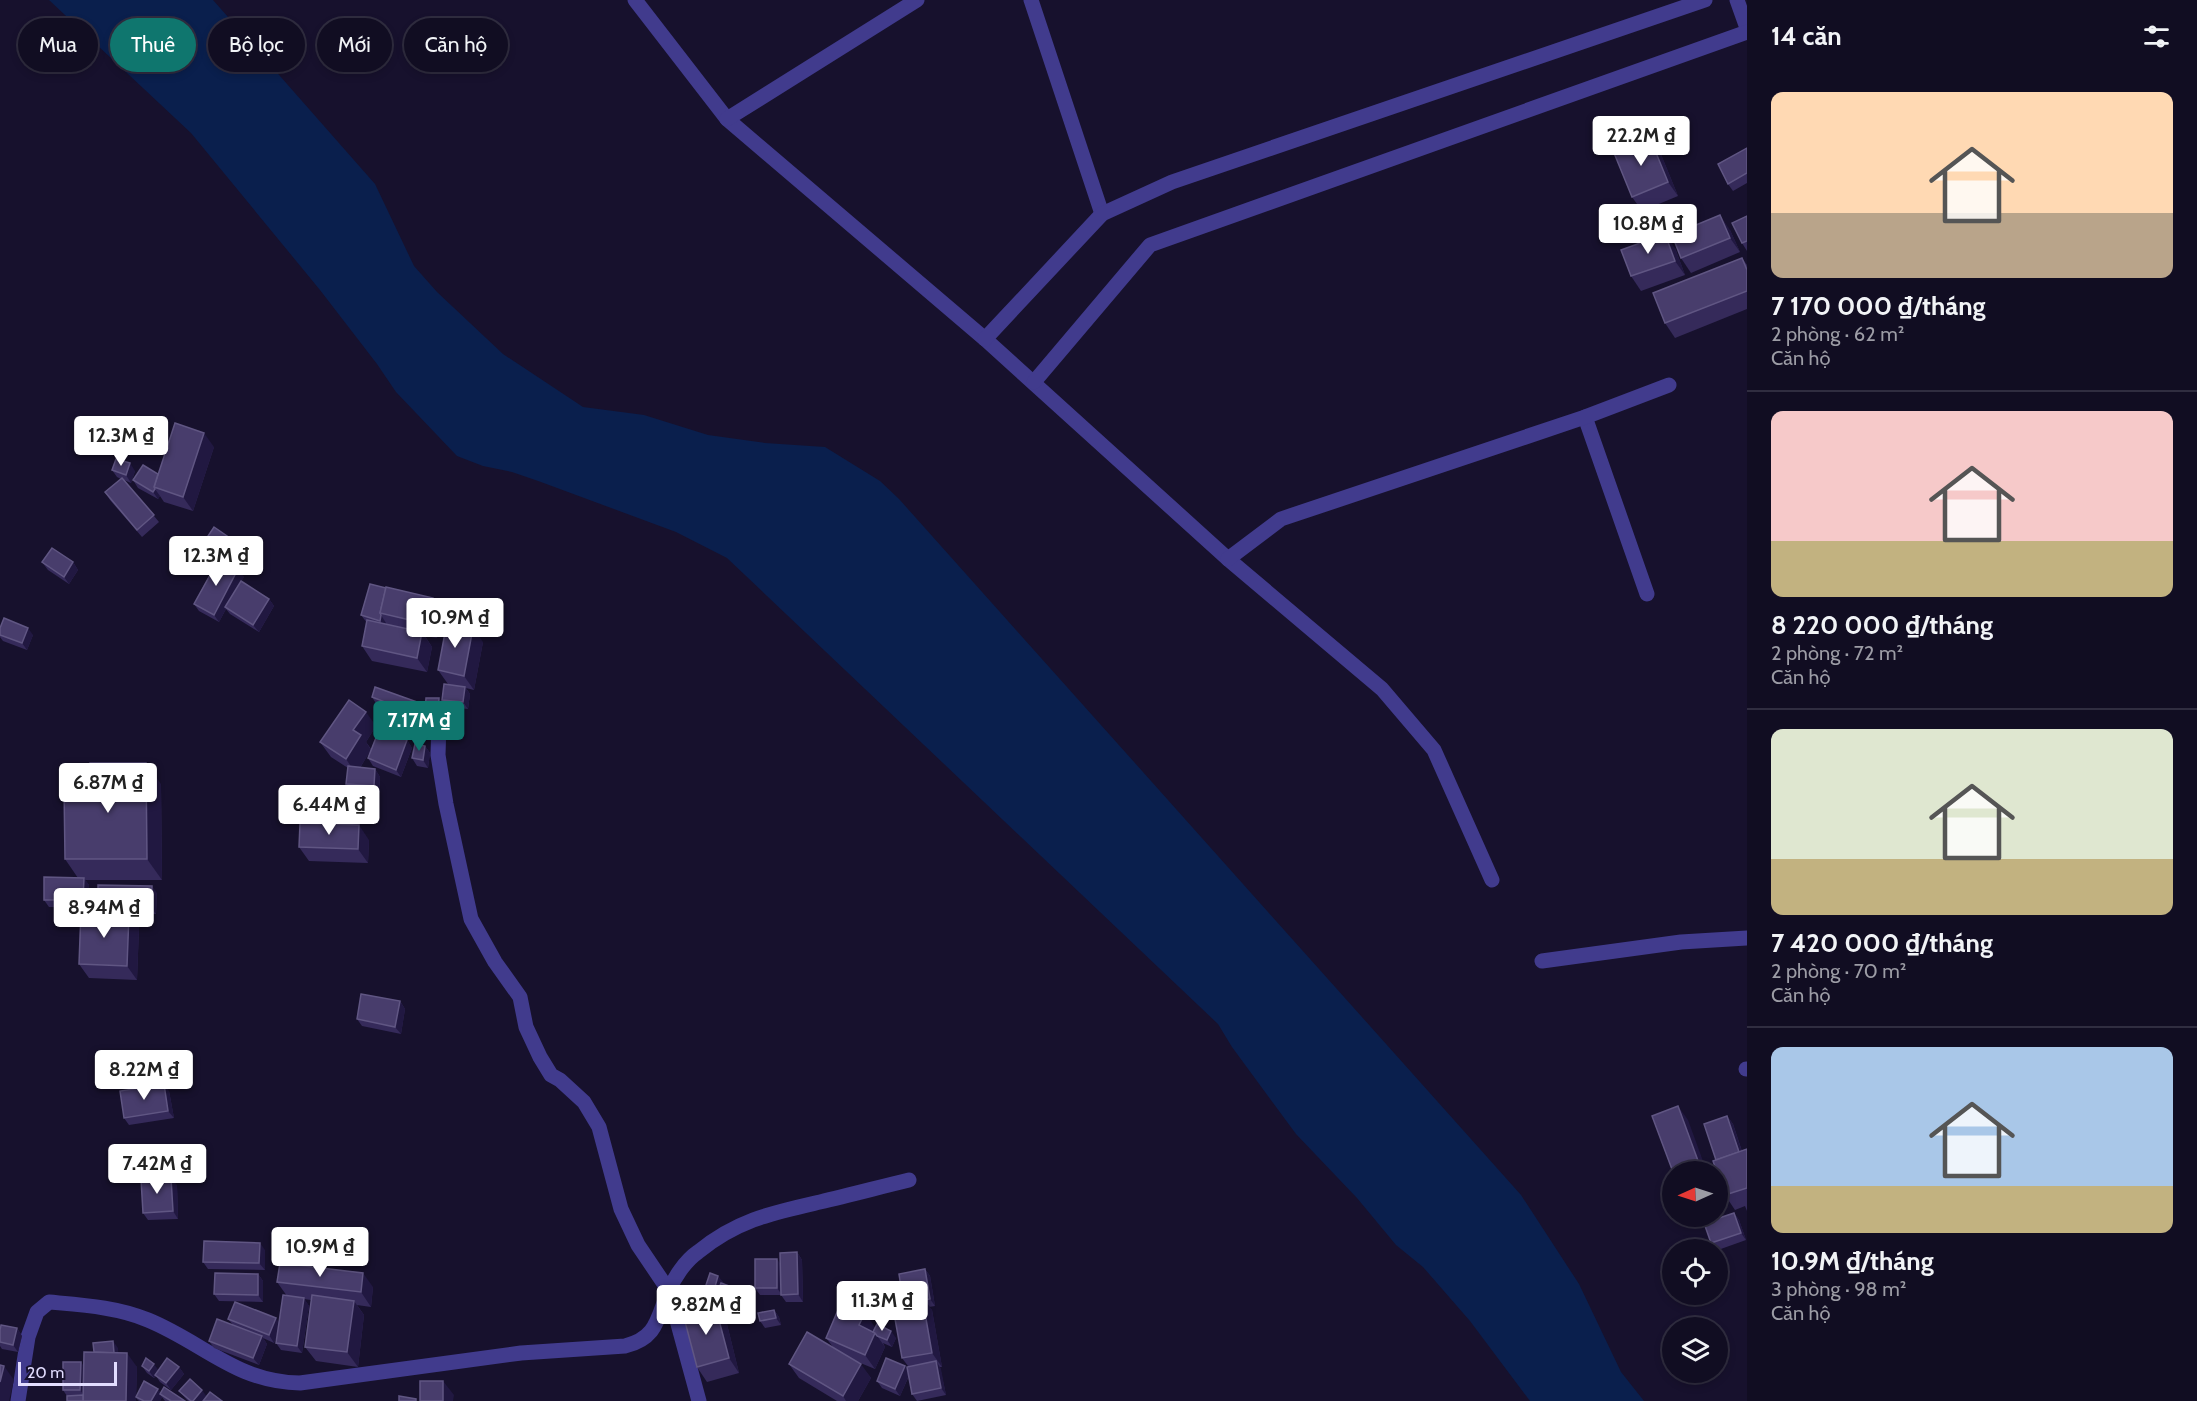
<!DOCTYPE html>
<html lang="vi">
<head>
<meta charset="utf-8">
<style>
	:root { --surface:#110d22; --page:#1e1b2f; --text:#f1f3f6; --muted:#9c9ca5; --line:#302d40; --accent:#0f766e }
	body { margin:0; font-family:Cabin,sans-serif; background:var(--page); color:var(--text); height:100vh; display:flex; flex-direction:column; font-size:22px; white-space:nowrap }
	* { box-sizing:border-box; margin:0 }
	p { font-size:20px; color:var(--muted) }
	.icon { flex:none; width:33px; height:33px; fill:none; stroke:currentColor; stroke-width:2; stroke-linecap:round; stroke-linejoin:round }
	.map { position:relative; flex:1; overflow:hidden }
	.panel { display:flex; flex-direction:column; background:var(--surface); width:450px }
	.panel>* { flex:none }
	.banner { position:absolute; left:18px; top:18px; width:570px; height:54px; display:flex; gap:12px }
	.needle { width:39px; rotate:267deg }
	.fabs { position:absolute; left:1662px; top:1161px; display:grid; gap:12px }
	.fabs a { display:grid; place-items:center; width:66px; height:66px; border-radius:50%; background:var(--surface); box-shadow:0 3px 9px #0003,0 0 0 2px var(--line); font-size:30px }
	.scale { position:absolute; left:18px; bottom:15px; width:99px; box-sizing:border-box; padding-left:6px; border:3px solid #e2ddff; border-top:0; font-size:16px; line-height:21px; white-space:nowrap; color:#e2ddff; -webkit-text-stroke:4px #17112d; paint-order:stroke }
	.price { position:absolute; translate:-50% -51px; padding:0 14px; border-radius:6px; background:#fff; color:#222; font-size:20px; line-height:39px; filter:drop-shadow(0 2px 3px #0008) }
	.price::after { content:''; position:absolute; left:50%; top:36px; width:18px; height:14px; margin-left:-9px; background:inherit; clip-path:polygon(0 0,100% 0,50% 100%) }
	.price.on { background:var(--accent); color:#fff }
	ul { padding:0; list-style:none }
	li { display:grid; align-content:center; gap:12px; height:318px; padding:0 24px }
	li+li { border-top:2px solid var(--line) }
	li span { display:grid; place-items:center; height:186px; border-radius:12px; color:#555 }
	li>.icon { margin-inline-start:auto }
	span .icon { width:108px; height:108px; fill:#fffc; stroke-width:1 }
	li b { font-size:26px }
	h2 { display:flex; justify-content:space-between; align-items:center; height:72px; padding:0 24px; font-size:26px }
	.chip { padding:0 21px; border-radius:27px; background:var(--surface); box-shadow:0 3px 9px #0003,0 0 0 2px var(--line); font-size:21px; line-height:54px }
	.chip.on { background:var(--accent); color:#fff }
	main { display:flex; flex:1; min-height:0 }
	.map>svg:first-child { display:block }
	.water { fill:#0a1f4d }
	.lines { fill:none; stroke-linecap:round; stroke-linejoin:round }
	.lane { stroke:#413b8d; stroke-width:15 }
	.street { stroke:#413b8d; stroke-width:15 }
	.wall { fill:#352a5a }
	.shaded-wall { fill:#211841 }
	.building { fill:#483d6c; stroke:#605683; stroke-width:1.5 }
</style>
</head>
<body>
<main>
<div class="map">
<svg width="1747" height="1401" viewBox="0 0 1747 1401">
	<rect width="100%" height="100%" fill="#17112d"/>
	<path class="water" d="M49 0H213L375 184 414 266 437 292 503 354 583 407 644 415 708 435 765 443 825 447 880 481 899 499 1521 1195 1579 1284 1621 1372 1644 1401H1530L1470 1321 1423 1267 1396 1245 1357 1198 1296 1134 1232 1047 1218 1024 727 558 676 532 541 482 512 472 483 466 457 456 396 392 377 364 320 290 191 133Z"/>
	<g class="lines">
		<path class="lane" d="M669 1291 699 1401"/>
		<g class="street">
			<path d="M635 0 727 119 985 339 1228 559 1382 689 1434 750 1492 880"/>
			<path d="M1031 0 1102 214"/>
			<path d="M1737 0 1747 28"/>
			<path d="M727 119 917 0"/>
			<path d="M985 339 1102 214 1172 182 1705 0"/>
			<path d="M1034 382 1150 245 1747 32"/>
			<path d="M1585 417 1647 594"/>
			<path d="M1228 559 1281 519 1585 417 1669 385"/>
			<path d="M439 723 438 755 446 804 471 919 495 962 520 997 526 1027 540 1057 551 1075 560 1080 584 1102 599 1127 621 1209 638 1245 669 1291"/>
			<path d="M1542 961 1681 942 1747 938"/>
			<path d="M1746 1069H1747"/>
			<path d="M18 1401 28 1337 37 1312 49 1302C82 1305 118 1307 148 1320 204 1343 236 1382 300 1383L521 1353 625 1346C657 1338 657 1319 668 1292 674 1278 685 1261 698 1252 737 1220 772 1213 820 1202 850 1195 880 1187 909 1180"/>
		</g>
	</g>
	<g class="wall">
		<path d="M1747 148V183L1733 191 1728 184Z"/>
		<path d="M1660 152 1678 196 1642 211 1632 197Z"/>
		<path d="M1747 217V251L1742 243Z"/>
		<path d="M1730 230 1740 252 1691 273 1681 258Z"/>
		<path d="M1675 248 1685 275 1641 291 1631 276Z"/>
		<path d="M1742 258 1747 265V309L1675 338 1665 323Z"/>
		<path d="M214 447 193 511 164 502 160 496 158 499 138 488 133 480 158 474Z"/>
		<path d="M112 470 135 471 131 483 124 480 159 522 142 537 110 500 105 492 121 479 117 477Z"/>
		<path d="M227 536 232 543 221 560 244 577 241 581 269 599 274 606 259 632 230 614 226 609 219 622 199 611 194 604 211 572 200 564 194 557Z"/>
		<path d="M42 562H73L78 570 69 584 48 570Z"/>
		<path d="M370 584 443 612 437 638 425 636 432 647 427 672 372 661 362 646 367 623 361 615Z"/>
		<path d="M0 628 33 635 27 650 3 641 0 637Z"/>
		<path d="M483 642 474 690 466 688 470 694 468 709 447 707 442 700 448 684 438 670Z"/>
		<path d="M372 697 422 710 418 721 377 705Z"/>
		<path d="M444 705 443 719 430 718 425 711Z"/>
		<path d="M376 726 366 742 371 749 407 740 412 748 401 777 373 766 368 758 370 751 360 768 375 769 380 777 379 794 352 791 346 784 348 768 331 757 320 742Z"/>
		<path d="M425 746 430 753 428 768 417 766 412 758Z"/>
		<path d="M161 784 162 880H85L89 885 88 908 49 907 44 900 78 878 65 859 90 787Z"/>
		<path d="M369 840 368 863 309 861 299 847Z"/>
		<path d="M157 893 156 914H130L139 928 137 980 89 978 79 964 103 912 98 906Z"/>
		<path d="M400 1001 405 1009 401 1034 362 1026 357 1019Z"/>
		<path d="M169 1091 174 1118 129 1125 124 1118Z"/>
		<path d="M1727 1116 1733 1124 1742 1151 1747 1149V1211L1745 1206 1735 1210 1725 1195 1716 1160Z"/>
		<path d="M177 1185 178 1219 148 1220 143 1213Z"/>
		<path d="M1734 1213 1739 1220 1746 1240 1718 1250H1715L1711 1243Z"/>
		<path d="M265 1250V1270L208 1269 203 1262Z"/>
		<path d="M797 1252 802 1260 803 1302H786L781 1295H760L755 1288 780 1263Z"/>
		<path d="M925 1269 930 1276 935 1306 929 1307 932 1310 942 1367H940L946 1395 917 1401 912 1394 909 1376 900 1396 882 1388 877 1381 905 1366 907 1370 908 1366 902 1358Z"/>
		<path d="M258 1274 263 1281V1302L219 1301 214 1294Z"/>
		<path d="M718 1276 723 1284 729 1286 735 1294 727 1314 720 1312 726 1320 739 1373 707 1382 697 1367 714 1306 713 1304 714 1300 709 1299 704 1291Z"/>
		<path d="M277 1282 373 1287 371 1307 357 1305 364 1315 358 1367 316 1361 305 1347 311 1300 304 1299 309 1306 302 1353 281 1350 276 1343 277 1335 274 1343 263 1338 267 1344 259 1365 214 1348 209 1341 233 1325 228 1319 279 1322 287 1296Z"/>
		<path d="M774 1310 779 1317 781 1325 765 1328 760 1321Z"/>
		<path d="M875 1327 896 1338 892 1347 883 1343 885 1347 875 1369 858 1362 871 1378 858 1401H837L799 1378 789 1364 833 1347 826 1338Z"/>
		<path d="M17 1328 22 1336 18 1352 2 1349 0 1346V1330Z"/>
		<path d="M118 1348V1353L137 1367 136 1396 161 1393 185 1401H165L162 1397 160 1401H139L136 1398V1401H67V1396L63 1390 84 1366 94 1352Z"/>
		<path d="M142 1366 158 1370 179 1367 184 1374 171 1390 160 1382 156 1376 154 1378 147 1373Z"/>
		<path d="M179 1391 207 1396 222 1401H188Z"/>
	</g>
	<g class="shaded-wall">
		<path d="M1650 138 1660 152 1678 196 1668 182Z"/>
		<path d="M1720 215 1730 230 1740 252 1730 238Z"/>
		<path d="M1665 234 1675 248 1685 275 1675 261Z"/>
		<path d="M204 433 214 447 193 511 183 497Z"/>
		<path d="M130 463 135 471 131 483 126 475Z"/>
		<path d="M155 489 160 496 158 499 153 492Z"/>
		<path d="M227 536 232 543 213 573 208 566Z"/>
		<path d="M73 562 78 570 69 584 64 577Z"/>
		<path d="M238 569 244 577 227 608 225 607 226 609 219 622 214 615Z"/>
		<path d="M433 598 443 612 437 638 427 624Z"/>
		<path d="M269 599 274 606 259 632 253 625Z"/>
		<path d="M381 615 386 623 385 628 380 621Z"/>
		<path d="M28 628 33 635 27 650 22 643Z"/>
		<path d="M473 628 483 642 474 690 464 676Z"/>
		<path d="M422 632 432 647 427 672 417 658Z"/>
		<path d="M465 687 470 694 468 709 463 702Z"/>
		<path d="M439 698 444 705 443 719 438 712Z"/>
		<path d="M417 702 422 710 418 721 413 713Z"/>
		<path d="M366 712 376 726 366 742 371 750 356 774 346 759 353 730Z"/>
		<path d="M407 740 412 748 401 777 396 770Z"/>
		<path d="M425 746 430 753 428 768 423 760Z"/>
		<path d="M146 763 161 784 162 880 147 859Z"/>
		<path d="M375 769 380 777 379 794 374 786Z"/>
		<path d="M359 825 369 840 368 863 358 849Z"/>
		<path d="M84 878 89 885 88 908 83 900Z"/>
		<path d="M152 886 157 893 156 914 151 907Z"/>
		<path d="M129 914 139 928 137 980 127 966Z"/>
		<path d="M400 1001 405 1009 401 1034 395 1027Z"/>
		<path d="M164 1084 169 1091 174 1118 168 1111Z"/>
		<path d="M1678 1106 1688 1120 1707 1172H1703L1701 1169Z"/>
		<path d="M1727 1116 1733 1124 1746 1164 1741 1156Z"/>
		<path d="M171 1178 177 1185 178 1219 173 1211Z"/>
		<path d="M1734 1213 1739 1220 1746 1240 1741 1233Z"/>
		<path d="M260 1243 265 1250V1270L259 1263Z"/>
		<path d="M797 1252 802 1260 803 1302 798 1294Z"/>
		<path d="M777 1259 782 1266V1295L777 1288Z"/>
		<path d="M925 1269 930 1276 935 1306 930 1299Z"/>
		<path d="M363 1273 373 1287 371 1307 361 1292Z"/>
		<path d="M258 1274 263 1281V1302L258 1295Z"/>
		<path d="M718 1276 724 1283 718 1301 713 1294Z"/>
		<path d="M729 1286 735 1294 727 1314 722 1307Z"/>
		<path d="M922 1296 932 1310 942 1367 932 1353Z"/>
		<path d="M304 1298 309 1306 302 1353 297 1346Z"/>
		<path d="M354 1301 364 1315 358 1367 347 1352Z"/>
		<path d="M715 1305 726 1320 739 1373 729 1358Z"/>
		<path d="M774 1310 779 1317 781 1325 776 1318Z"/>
		<path d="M865 1313 875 1327 869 1340 859 1325Z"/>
		<path d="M276 1318 281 1325 274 1343 269 1335Z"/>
		<path d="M17 1328 22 1336 18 1352 13 1345Z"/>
		<path d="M891 1331 896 1338 892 1347 887 1340Z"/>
		<path d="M875 1333 885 1347 875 1369 865 1355Z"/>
		<path d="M262 1336 267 1344 259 1365 253 1358Z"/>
		<path d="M113 1341 118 1348 119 1363 114 1355Z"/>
		<path d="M127 1353 137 1367 136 1401H126Z"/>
		<path d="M936 1361 941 1369 946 1395 941 1388Z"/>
		<path d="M81 1362 86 1369 85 1397 80 1390Z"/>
		<path d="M154 1364 159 1371 154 1378 149 1371Z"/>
		<path d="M861 1364 871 1378 858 1401H846L843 1396Z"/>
		<path d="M4 1366 14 1380 9 1401H0V1382Z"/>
		<path d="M905 1366 910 1373 900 1396 895 1389Z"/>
		<path d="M179 1367 184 1374 171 1390 166 1383Z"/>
		<path d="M443 1381 454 1395 453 1401H443Z"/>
		<path d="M158 1389 163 1396 160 1394 162 1397 160 1401H151Z"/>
		<path d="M202 1390 207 1397 204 1401H193Z"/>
	</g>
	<g class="building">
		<path d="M1650 138 1668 182 1632 197 1614 153Z"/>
		<path d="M1747 148V173L1728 184 1718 164Z"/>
		<path d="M1720 215 1730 238 1681 258 1672 235Z"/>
		<path d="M1747 216V241L1742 243 1732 223Z"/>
		<path d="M1665 234 1675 261 1631 276 1621 250Z"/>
		<path d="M1742 258 1747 270V291L1665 323 1653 293Z"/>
		<path d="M175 423 204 433 183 497 154 487Z"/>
		<path d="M116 459 130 463 126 475 112 470Z"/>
		<path d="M143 465 158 474 154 487 155 489 153 492 133 480Z"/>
		<path d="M122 478 154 515 137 530 105 492Z"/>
		<path d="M214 527 227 536 208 566 194 557Z"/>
		<path d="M52 548 73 562 64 577 42 562Z"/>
		<path d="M219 559 238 569 214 615 194 604Z"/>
		<path d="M241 581 269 599 253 625 225 607Z"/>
		<path d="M370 584 386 588 380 613 381 615 380 621 361 615Z"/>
		<path d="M386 587 433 598 427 624 380 613Z"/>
		<path d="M4 618 28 628 22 643 0 635V628Z"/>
		<path d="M367 620 422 632 417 658 362 646Z"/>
		<path d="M447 622 473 628 464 676 438 670Z"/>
		<path d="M444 684 465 687 463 702 442 700Z"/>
		<path d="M375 687 417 702 413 713 372 697Z"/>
		<path d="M426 698H439L438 712 425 711Z"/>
		<path d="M349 700 366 712 353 730 361 735 346 759 320 742Z"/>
		<path d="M379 730 407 740 396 770 368 758Z"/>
		<path d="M415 744 425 746 423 760 412 758Z"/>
		<path d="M90 763H146L147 859H65L64 787H90Z"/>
		<path d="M348 766 375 769 374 786 346 784Z"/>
		<path d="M300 823 359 825 358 849 299 847Z"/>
		<path d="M44 877 84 878 83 900H44Z"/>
		<path d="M98 885 152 886 151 907 98 906Z"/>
		<path d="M81 911 129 914 127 966 79 964Z"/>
		<path d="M361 994 400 1001 395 1027 357 1019Z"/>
		<path d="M164 1084 168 1111 124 1118 120 1091Z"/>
		<path d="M1678 1106 1701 1169 1695 1172H1673L1652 1116Z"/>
		<path d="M1727 1116 1739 1152 1716 1160 1704 1124Z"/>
		<path d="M1747 1149V1188L1725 1195 1713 1161Z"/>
		<path d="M171 1178 173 1211 143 1213 141 1179Z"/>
		<path d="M1734 1213 1741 1233 1711 1243 1704 1223Z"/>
		<path d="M204 1241 260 1243 259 1263 203 1262Z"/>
		<path d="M797 1252 798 1294 781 1295 780 1253Z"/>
		<rect x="755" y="1259" width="22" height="29"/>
		<path d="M280 1263 363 1273 361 1292 277 1282Z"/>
		<path d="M925 1269 930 1299 924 1300 922 1296 903 1300 899 1274Z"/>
		<path d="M215 1273 258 1274V1295L214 1294Z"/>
		<path d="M710 1273 718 1276 713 1294 704 1291Z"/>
		<path d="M721 1283 729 1286 722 1307 713 1304Z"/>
		<path d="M283 1295 304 1298 297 1346 276 1343Z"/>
		<path d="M312 1295 354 1301 347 1352 305 1347Z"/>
		<path d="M922 1296 932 1353 902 1358 892 1302Z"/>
		<path d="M235 1302 276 1318 269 1335 228 1319Z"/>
		<path d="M841 1303 865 1313 859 1325 875 1333 865 1355 826 1338Z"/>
		<path d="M715 1305 729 1358 697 1367 683 1314Z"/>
		<path d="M774 1310 776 1318 760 1321 758 1313Z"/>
		<path d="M217 1319 262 1336 253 1358 209 1341Z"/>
		<path d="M877 1324 891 1331 887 1340 877 1336 875 1333 873 1332Z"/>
		<path d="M1 1325 17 1328 13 1345 0 1342V1330Z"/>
		<path d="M807 1332 861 1364 843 1396 789 1364Z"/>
		<path d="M113 1341 114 1353 94 1352 93 1343Z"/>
		<path d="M84 1352 127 1353 126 1401H83Z"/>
		<path d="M146 1358 154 1364 149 1371 142 1366Z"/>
		<path d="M167 1358 179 1367 166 1383 155 1375Z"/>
		<path d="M886 1358 905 1366 895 1389 877 1381Z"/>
		<path d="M936 1361 941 1388 912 1394 907 1367Z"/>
		<path d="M63 1362H81L80 1390H63Z"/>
		<path d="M0 1365 4 1366 0 1382Z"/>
		<path d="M190 1379 202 1390 193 1401H191L179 1391Z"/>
		<path d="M144 1381 158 1389 151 1401H144L136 1397Z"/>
		<rect x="420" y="1381" width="23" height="20"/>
		<path d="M164 1387 185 1401H171L160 1394Z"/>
		<path d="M210 1392 222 1401H203Z"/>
		<path d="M83 1395V1401H67V1396Z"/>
		<path d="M399 1396 416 1399V1401H399Z"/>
	</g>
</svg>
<div class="fabs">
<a><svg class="needle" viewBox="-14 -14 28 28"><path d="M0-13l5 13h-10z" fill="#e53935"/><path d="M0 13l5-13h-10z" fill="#9c9ca5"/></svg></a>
<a><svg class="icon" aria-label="locate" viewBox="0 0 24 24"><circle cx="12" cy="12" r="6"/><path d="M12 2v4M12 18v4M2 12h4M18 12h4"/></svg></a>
<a><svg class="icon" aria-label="layers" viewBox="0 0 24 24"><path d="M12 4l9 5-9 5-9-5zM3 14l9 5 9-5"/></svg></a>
</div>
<div class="scale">20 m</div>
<b class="price" style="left:1641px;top:167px">22.2M ₫</b>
<b class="price" style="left:1648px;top:255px">10.8M ₫</b>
<b class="price" style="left:121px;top:467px">12.3M ₫</b>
<b class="price" style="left:216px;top:587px">12.3M ₫</b>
<b class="price" style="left:455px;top:649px">10.9M ₫</b>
<b class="price on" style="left:419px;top:752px">7.17M ₫</b>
<b class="price" style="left:108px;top:814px">6.87M ₫</b>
<b class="price" style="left:329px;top:836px">6.44M ₫</b>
<b class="price" style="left:104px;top:939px">8.94M ₫</b>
<b class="price" style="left:144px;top:1101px">8.22M ₫</b>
<b class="price" style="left:157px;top:1195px">7.42M ₫</b>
<b class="price" style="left:320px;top:1278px">10.9M ₫</b>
<b class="price" style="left:882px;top:1332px">11.3M ₫</b>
<b class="price" style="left:706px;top:1336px">9.82M ₫</b>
<div class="banner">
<a class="chip">Mua</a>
<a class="chip on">Thuê</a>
<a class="chip">Bộ lọc</a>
<a class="chip">Mới</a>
<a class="chip">Căn hộ</a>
</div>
</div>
<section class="panel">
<h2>14 căn<svg class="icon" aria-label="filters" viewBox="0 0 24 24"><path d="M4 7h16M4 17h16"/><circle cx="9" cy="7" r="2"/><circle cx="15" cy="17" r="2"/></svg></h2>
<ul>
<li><span style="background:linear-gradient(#ffd9b3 65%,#b9a48a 0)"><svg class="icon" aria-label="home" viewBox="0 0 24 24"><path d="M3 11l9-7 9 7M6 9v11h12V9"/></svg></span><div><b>7 170 000 ₫/tháng</b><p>2 phòng · 62 m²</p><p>Căn hộ</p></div></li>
<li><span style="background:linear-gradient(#f6c9c9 70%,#c2b280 0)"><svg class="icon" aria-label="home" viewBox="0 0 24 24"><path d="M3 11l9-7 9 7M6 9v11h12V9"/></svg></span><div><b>8 220 000 ₫/tháng</b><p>2 phòng · 72 m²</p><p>Căn hộ</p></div></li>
<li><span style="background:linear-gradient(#dfe7d0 70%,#c2b280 0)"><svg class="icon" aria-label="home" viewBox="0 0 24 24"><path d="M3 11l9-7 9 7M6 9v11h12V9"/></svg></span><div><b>7 420 000 ₫/tháng</b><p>2 phòng · 70 m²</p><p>Căn hộ</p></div></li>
<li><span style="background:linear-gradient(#a9c7e8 75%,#c2b280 0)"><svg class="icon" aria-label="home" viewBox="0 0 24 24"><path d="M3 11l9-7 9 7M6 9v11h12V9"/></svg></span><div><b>10.9M ₫/tháng</b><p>3 phòng · 98 m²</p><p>Căn hộ</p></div></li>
</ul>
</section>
</main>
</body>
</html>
